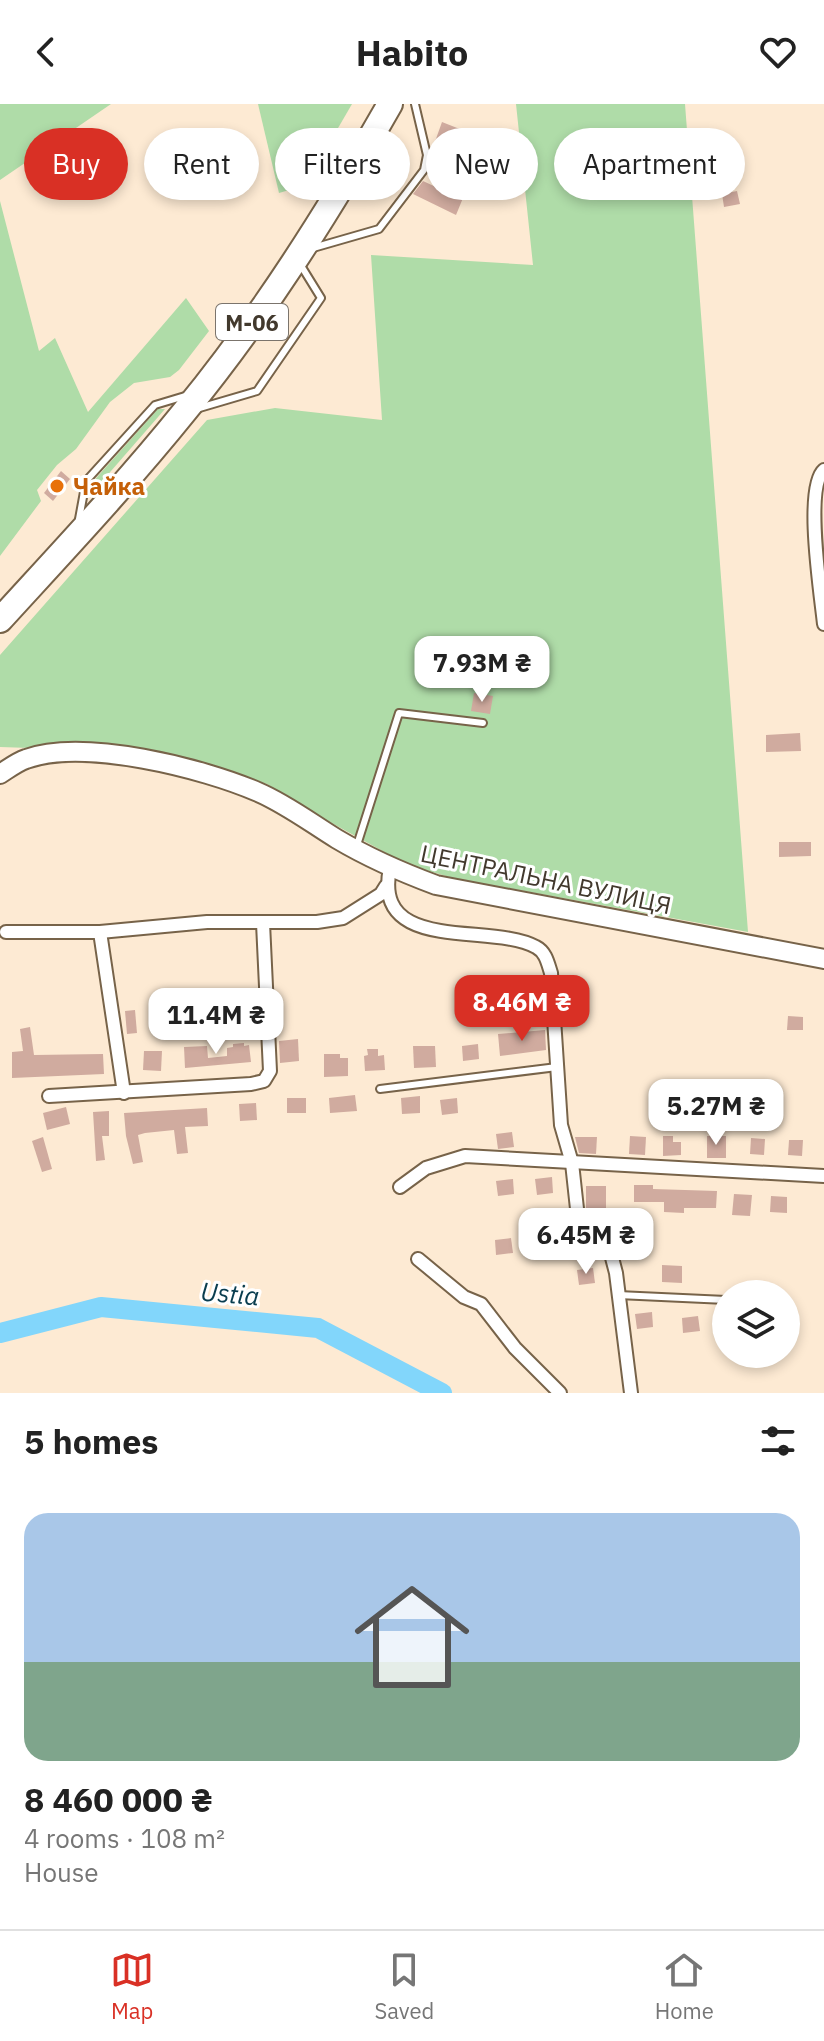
<!DOCTYPE html>
<html lang="en">
<head>
<meta charset="utf-8">
<style>
	:root { --surface:#fff; --page:#f2f2f2; --text:#222; --muted:#767676; --line:#e0e0e0; --accent:#d93025 }
	body { margin:0; font-family:"IBM Plex Sans",sans-serif; background:var(--page); color:var(--text); height:100vh; display:flex; flex-direction:column; font-size:30px; white-space:nowrap }
	* { box-sizing:border-box; margin:0 }
	p { font-size:26px; color:var(--muted) }
	.icon { flex:none; width:44px; height:44px; fill:none; stroke:currentColor; stroke-width:2; stroke-linecap:round; stroke-linejoin:round }
	.map { position:relative; height:1289px; overflow:hidden }
	.sheet { display:flex; flex-direction:column; background:var(--surface); flex:1 }
	.sheet>* { flex:none }
	.banner { position:absolute; left:24px; top:24px; width:776px; height:72px; display:flex; gap:16px }
	.controls { position:absolute; left:712px; top:1176px; display:grid; gap:16px }
	.controls a { display:grid; place-items:center; width:88px; height:88px; border-radius:50%; background:var(--surface); box-shadow:0 4px 12px #0003; font-size:40px }
	.price { position:absolute; translate:-50% -68px; padding:0 18px; border-radius:16px; background:#fff; color:#222; font-size:26px; line-height:52px; filter:drop-shadow(0 2px 4px #0008) }
	.price::after { content:''; position:absolute; left:50%; top:48px; width:24px; height:18px; margin-left:-12px; background:inherit; clip-path:polygon(0 0,100% 0,50% 100%) }
	.price.on { background:var(--accent); color:#fff }
	ul { padding:0; list-style:none }
	li { display:grid; align-content:center; gap:16px; height:424px; padding:0 24px }
	li span { display:grid; place-items:center; height:248px; border-radius:24px; color:#555 }
	li>.icon { margin-inline-start:auto }
	span .icon { width:144px; height:144px; fill:#fffc; stroke-width:1 }
	li b { font-size:34px }
	h2 { display:flex; justify-content:space-between; align-items:center; height:96px; padding:0 24px; font-size:34px }
	.chip { padding:0 28px; border-radius:36px; background:var(--surface); box-shadow:0 4px 12px #0003; font-size:28px; line-height:72px }
	.chip.on { background:var(--accent); color:#fff }
	header { display:flex; justify-content:space-between; align-items:center; height:104px; padding:0 24px; background:var(--surface); font-size:36px; font-weight:700 }
	.tab-bar { display:flex; justify-content:space-around; align-items:center; height:112px; border-top:2px solid var(--line); background:var(--surface); font-size:22px; color:var(--muted) }
	.tab-bar a { display:grid; justify-items:center; gap:4px }
	.tab-bar .on { color:var(--accent) }
	.map>svg:first-child { display:block }
	.green { fill:#afdca8 }
	.lines { fill:none; stroke-linecap:round; stroke-linejoin:round }
	.river { stroke:#82d6fb; stroke-width:20 }
	.building { fill:#d0ab9f }
	.lane-casing { stroke:#776349; stroke-width:10 }
	.street-casing { stroke:#776349; stroke-width:16 }
	.secondary-casing { stroke:#776349; stroke-width:22 }
	.highway-casing { stroke:#776349; stroke-width:28 }
	.lane { stroke:#fff; stroke-width:6 }
	.street { stroke:#fff; stroke-width:12 }
	.secondary { stroke:#fff; stroke-width:18 }
	.highway { stroke:#fff; stroke-width:24 }
	.food-dot { fill:#e8710a; stroke:#fff; stroke-width:3 }
	.labels { text-anchor:middle; dominant-baseline:central; stroke-width:6; stroke-linejoin:round; paint-order:stroke }
	.shield { fill:#fff; stroke:#7b746c; stroke-width:2 }
	.shield-label { font-size:22px; font-weight:bold; fill:#42392d }
	.food-label { font-size:24px; font-weight:bold; fill:#c56008; stroke:#fff; text-anchor:start }
	.street-label { font-size:24px; fill:#42392d; stroke:#fff }
	.water-label { font-size:26px; font-style:italic; fill:#093d4f; stroke:#fff }
</style>
</head>
<body>
<header><svg class="icon" aria-label="back" viewBox="0 0 24 24"><path d="M15 5l-7 7 7 7"/></svg>Habito<svg class="icon" aria-label="heart" viewBox="0 0 24 24"><path d="M12 20l-8-8c-3-5 5-10 8-4 3-6 11-1 8 4z"/></svg></header>
<div class="map">
<svg width="824" height="1289" viewBox="0 0 824 1289">
	<rect width="100%" height="100%" fill="#fdead3"/>
	<g class="green">
		<path d="M0 0H111L0 76Z"/>
		<path d="M258 0H352L316 62 296 84 279 89Z"/>
		<path d="M516 0H685L748 828 453 774 408 761 308 706 267 680 207 660 138 645 87 639 30 644 0 643V551L207 316 275 304 382 316 371 151 533 161Z"/>
		<path d="M0 97 39 247 55 234 88 308 186 194 209 227 179 266 170 273 134 279 110 298 76 345 57 361 37 386 41 397 0 452Z"/>
		<path d="M158 305H165L91 390 89 382Z"/>
	</g>
	<g class="lines">
		<path class="river" d="M0 1229 101 1203 318 1224 442 1289"/>
	</g>
	<g class="building">
		<path d="M442 18 490 37 477 69 467 65 453 91 463 94 456 111 413 90 423 77 438 84 451 59 433 51 432 46Z"/>
		<path d="M737 87 740 100 724 103 722 90Z"/>
		<path d="M61 367 70 375 53 397 44 389Z"/>
		<path d="M474 589 493 592 490 610 471 607Z"/>
		<path d="M800 629 801 647 766 648V631Z"/>
		<path d="M779 738H811V752L779 753Z"/>
		<path d="M235 890 236 901 226 902 228 927 217 928 214 891Z"/>
		<path d="M135 906 137 929 127 930 125 907Z"/>
		<path d="M788 912 803 913V926H787Z"/>
		<path d="M30 923 34 951 103 950 104 970 12 974V948L23 947 20 925Z"/>
		<path d="M545 926 546 946 500 952 498 930Z"/>
		<path d="M298 935 299 957 280 959 279 937Z"/>
		<path d="M244 939V942L249 941 251 958 185 964 184 943 207 942 208 954 227 952V944L233 943V940Z"/>
		<path d="M478 940 479 955 463 957 462 942Z"/>
		<path d="M413 942H435L436 963 414 964Z"/>
		<path d="M367 945H378V952L384 951 385 966 365 967 364 952 368 951Z"/>
		<path d="M144 947H162L161 967 143 966Z"/>
		<path d="M324 950H340V954H348V972L324 973Z"/>
		<path d="M355 991 357 1007 330 1009 329 994Z"/>
		<path d="M420 992V1009L402 1010 401 994Z"/>
		<rect x="287" y="994" width="19" height="15"/>
		<path d="M457 994 458 1009 442 1011 440 996Z"/>
		<path d="M256 999 257 1016 240 1017 239 1000Z"/>
		<path d="M66 1003 70 1020 47 1026 43 1009Z"/>
		<path d="M207 1004 208 1022 185 1023 188 1049 177 1050 174 1026 145 1029 138 1031 143 1058 133 1060 126 1032 124 1009Z"/>
		<path d="M109 1007V1032H102L105 1056 96 1057 93 1008Z"/>
		<path d="M512 1028 514 1043 498 1045 496 1030Z"/>
		<path d="M630 1032 646 1033 645 1051 629 1050Z"/>
		<path d="M663 1032H673V1038H681V1051L663 1052Z"/>
		<rect x="707" y="1032" width="19" height="22"/>
		<path d="M43 1033 52 1065 42 1068 32 1037Z"/>
		<path d="M575 1033H597L596 1050 579 1049Z"/>
		<path d="M751 1034 765 1035 764 1051 750 1050Z"/>
		<path d="M789 1036H803L802 1052 788 1051Z"/>
		<path d="M552 1073 553 1089 537 1091 535 1075Z"/>
		<path d="M513 1075 514 1090 498 1092 496 1077Z"/>
		<path d="M634 1081H653V1085L717 1087 716 1104H684V1109L664 1108V1098H634Z"/>
		<rect x="586" y="1082" width="20" height="25"/>
		<path d="M734 1090 752 1091 750 1112 732 1111Z"/>
		<path d="M771 1092 787 1093V1109L770 1108Z"/>
		<path d="M511 1134 513 1149 496 1151 495 1136Z"/>
		<path d="M662 1161 682 1162V1179L662 1178Z"/>
		<path d="M593 1164 595 1179 579 1181 577 1166Z"/>
		<path d="M652 1208 653 1223 637 1225 635 1210Z"/>
		<path d="M698 1212 700 1227 683 1229 682 1214Z"/>
	</g>
	<g class="lines">
		<defs>
			<g id="lane">
				<path d="M313 144 379 125 424 66 427 51 415 0"/>
				<path d="M196 305 257 287 321 194 300 160"/>
				<path d="M79 415 86 377 155 301 185 292"/>
				<path d="M357 741 399 609 483 619"/>
				<path d="M380 985 557 963"/>
				<path d="M618 1191 726 1196"/>
			</g>
			<g id="street">
				<path d="M824 366C804 383 821 491 824 520"/>
				<path d="M390 764C372 851 491 818 536 843 546 848 548 860 551 869L561 1021 572 1059 578 1114 581 1123 610 1146 616 1169 631 1289"/>
				<path d="M6 828H100L207 818H317L343 814 381 790 386 782"/>
				<path d="M100 828 124 989"/>
				<path d="M49 992 251 980 264 977 270 967 263 819"/>
				<path d="M400 1083 426 1064 465 1052 824 1072"/>
				<path d="M418 1155 464 1193 481 1200 515 1244 560 1289"/>
			</g>
			<path id="secondary" d="M0 670C8 665 17 658 26 655 83 634 203 664 258 688 286 700 311 719 337 735 369 754 401 768 436 781L824 855"/>
			<path id="highway" d="M0 516C63 447 127 379 185 307 263 212 329 107 390 0"/>
		</defs>
		<use href="#lane" class="lane-casing"/>
		<use href="#street" class="street-casing"/>
		<use href="#secondary" class="secondary-casing"/>
		<use href="#highway" class="highway-casing"/>
		<use href="#lane" class="lane"/>
		<use href="#street" class="street"/>
		<use href="#secondary" class="secondary"/>
		<use href="#highway" class="highway"/>
	</g>
	<circle class="food-dot" cx="57" cy="382" r="8"/>
	<g class="labels">
		<rect class="shield" x="216" y="200" width="72" height="36" rx="6"/>
		<g class="shield-label">
			<text x="252" y="218">М-06</text>
		</g>
		<g class="food-label">
			<text x="73" y="382">Чайка</text>
		</g>
		<g class="street-label">
			<text transform="translate(546 775) rotate(12)">ЦЕНТРАЛЬНА ВУЛИЦЯ</text>
		</g>
		<g class="water-label">
			<text transform="translate(230 1189) rotate(5)">Ustia</text>
		</g>
	</g>
</svg>
<div class="controls">
<a><svg class="icon" aria-label="layers" viewBox="0 0 24 24"><path d="M12 4l9 5-9 5-9-5zM3 14l9 5 9-5"/></svg></a>
</div>
<b class="price" style="left:482px;top:600px">7.93M ₴</b>
<b class="price on" style="left:522px;top:939px">8.46M ₴</b>
<b class="price" style="left:216px;top:952px">11.4M ₴</b>
<b class="price" style="left:716px;top:1043px">5.27M ₴</b>
<b class="price" style="left:586px;top:1172px">6.45M ₴</b>
<div class="banner">
<a class="chip on">Buy</a>
<a class="chip">Rent</a>
<a class="chip">Filters</a>
<a class="chip">New</a>
<a class="chip">Apartment</a>
</div>
</div>
<section class="sheet">
<h2>5 homes<svg class="icon" aria-label="filters" viewBox="0 0 24 24"><path d="M4 7h16M4 17h16"/><circle cx="9" cy="7" r="2"/><circle cx="15" cy="17" r="2"/></svg></h2>
<ul>
<li><span style="background:linear-gradient(#a9c7e8 60%,#7fa58c 0)"><svg class="icon" aria-label="home" viewBox="0 0 24 24"><path d="M3 11l9-7 9 7M6 9v11h12V9"/></svg></span><div><b>8 460 000 ₴</b><p>4 rooms · 108 m²</p><p>House</p></div></li>
</ul>
</section>
<nav class="tab-bar">
<a class="on"><svg class="icon" aria-label="map" viewBox="0 0 24 24"><path d="M3 6l6-2 6 2 6-2v14l-6 2-6-2-6 2zM9 4v14M15 6v14"/></svg>Map</a>
<a><svg class="icon" aria-label="saved" viewBox="0 0 24 24"><path d="M7 4h10v16l-5-4-5 4z"/></svg>Saved</a>
<a><svg class="icon" aria-label="home" viewBox="0 0 24 24"><path d="M3 11l9-7 9 7M6 9v11h12V9"/></svg>Home</a>
</nav>
</body>
</html>
